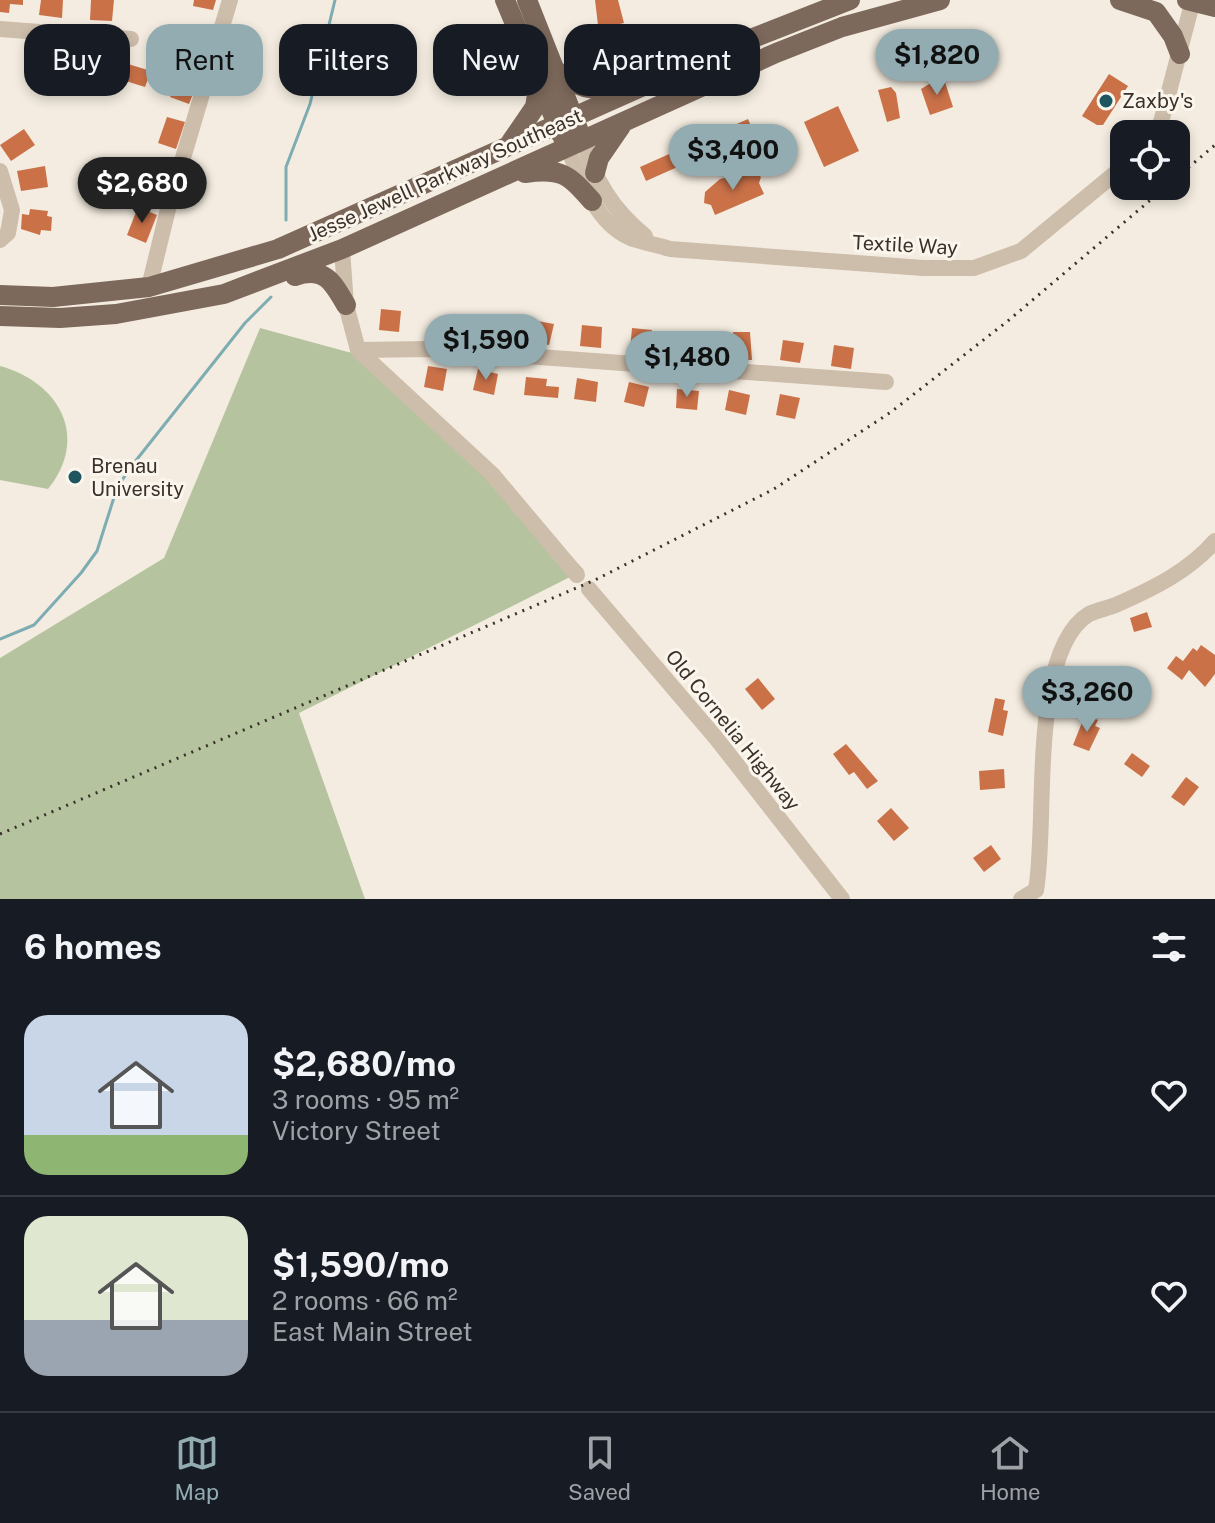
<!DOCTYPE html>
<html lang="en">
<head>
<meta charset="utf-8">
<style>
	:root { --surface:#171b24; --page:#20242c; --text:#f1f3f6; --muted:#9ea1a6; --line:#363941; --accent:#92acb2 }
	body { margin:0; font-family:"Public Sans",sans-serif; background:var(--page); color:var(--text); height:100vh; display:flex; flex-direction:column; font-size:30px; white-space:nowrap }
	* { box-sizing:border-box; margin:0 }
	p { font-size:26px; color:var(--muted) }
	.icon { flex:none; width:44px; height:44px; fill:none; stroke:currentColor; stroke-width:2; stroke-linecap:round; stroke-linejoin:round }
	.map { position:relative; height:899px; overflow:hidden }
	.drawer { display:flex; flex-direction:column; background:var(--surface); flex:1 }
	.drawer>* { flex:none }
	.top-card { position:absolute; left:24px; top:24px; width:800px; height:72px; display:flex; gap:16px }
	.buttons { position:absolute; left:1110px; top:120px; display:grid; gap:16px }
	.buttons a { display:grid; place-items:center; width:80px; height:80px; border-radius:16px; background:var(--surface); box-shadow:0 4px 12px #0003; font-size:40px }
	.price { position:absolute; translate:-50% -68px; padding:0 18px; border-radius:28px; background:var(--accent); color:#111; font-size:26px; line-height:52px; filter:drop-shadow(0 2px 4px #0008) }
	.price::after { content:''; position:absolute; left:50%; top:48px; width:24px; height:18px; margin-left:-12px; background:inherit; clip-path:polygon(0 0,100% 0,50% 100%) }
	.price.on { background:#222; color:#fff }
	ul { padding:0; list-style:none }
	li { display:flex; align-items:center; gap:24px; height:200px; padding:0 24px }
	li+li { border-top:2px solid var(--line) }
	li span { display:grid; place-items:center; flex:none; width:224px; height:160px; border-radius:24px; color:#555 }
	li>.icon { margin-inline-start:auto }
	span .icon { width:96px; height:96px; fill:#fffc; stroke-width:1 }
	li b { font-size:34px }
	h2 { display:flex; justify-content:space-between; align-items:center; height:96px; padding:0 24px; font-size:34px }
	.tag { padding:0 28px; border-radius:24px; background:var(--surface); box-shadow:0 4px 12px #0003; font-size:28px; line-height:72px }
	.tag.on { background:var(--accent); color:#111 }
	.dock { display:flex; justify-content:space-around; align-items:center; height:112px; border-top:2px solid var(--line); background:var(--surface); font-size:22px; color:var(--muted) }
	.dock a { display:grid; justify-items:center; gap:4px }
	.dock .on { color:var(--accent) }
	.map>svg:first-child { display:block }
	.green { fill:#b5c49f }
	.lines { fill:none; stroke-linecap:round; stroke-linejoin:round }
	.stream { stroke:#7dacb3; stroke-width:3 }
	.building { fill:#ca7148 }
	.minor { stroke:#cdbdab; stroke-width:16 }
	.major { stroke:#7d695b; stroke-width:20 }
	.rail { stroke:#3b312a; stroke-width:3; stroke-dasharray:2 6; stroke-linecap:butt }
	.poi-dot { fill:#1e555e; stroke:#fbf6ed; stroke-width:3 }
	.labels { text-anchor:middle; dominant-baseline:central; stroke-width:6; stroke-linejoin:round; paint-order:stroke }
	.poi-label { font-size:20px; fill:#3b312a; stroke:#fbf6ed; text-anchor:start }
	.street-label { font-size:20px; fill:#3b312a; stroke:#fbf6ed }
</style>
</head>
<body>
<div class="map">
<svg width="1215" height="899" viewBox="0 0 1215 899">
	<rect width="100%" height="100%" fill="#f4ece0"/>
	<g class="green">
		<path d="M260 328 381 361 584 570 299 713 365 899H0V658L164 558Z"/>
		<path d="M0 366C59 382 90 437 48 489L0 480Z"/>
	</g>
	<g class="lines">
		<g class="stream">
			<path d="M286 220V167L310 104 335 0"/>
			<path d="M0 639 34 625 81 573 97 551 117 488 130 468 245 323 271 297"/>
		</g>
	</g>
	<g class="building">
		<path d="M0 0H23V5L10 4 9 13 0 12Z"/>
		<path d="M41 0H63L62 18 39 15Z"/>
		<path d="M91 0H114L112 21 90 20Z"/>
		<path d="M194 0H216L213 10 193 6Z"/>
		<path d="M595 0H618L624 23 603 28 602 24 598 25Z"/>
		<path d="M34 60 57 61 56 78H34Z"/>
		<path d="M128 64 151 71 145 87 116 78 118 72 125 74Z"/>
		<path d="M181 68 200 76 189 104 170 97Z"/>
		<path d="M1109 74 1128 86 1103 125H1097L1082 116Z"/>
		<path d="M939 78 941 84 945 82 953 107 930 115 921 89Z"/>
		<path d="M891 87 896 93 900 118 887 122 878 90Z"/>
		<path d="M838 106 859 151 824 167 804 122Z"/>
		<path d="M167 117 185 122 176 149 158 143Z"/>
		<path d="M748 119 754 133 646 181 640 167Z"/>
		<path d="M24 129 35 145 11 161 0 145Z"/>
		<path d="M152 162 171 168 161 196 142 189Z"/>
		<path d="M45 166 48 187 21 191 17 171Z"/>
		<path d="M753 171 761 177 759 183 764 194 715 215 711 205 704 203 705 192 720 179Z"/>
		<path d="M138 207 157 215 146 243 127 235Z"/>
		<path d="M30 209 48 211 47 216 52 217 51 231 41 230 40 235 21 229 22 214 29 215Z"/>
		<path d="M381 309 401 311 399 332 379 330Z"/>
		<path d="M482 315 503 319 499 340 478 337Z"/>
		<path d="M532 320 554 324 549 345 528 340Z"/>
		<path d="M582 325 602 327 601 348 580 346Z"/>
		<path d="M632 328 652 330 650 352 630 350Z"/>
		<path d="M733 332H750L752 360 732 359Z"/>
		<path d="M682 333 703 336 700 356 680 354Z"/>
		<path d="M783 340 804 343 800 363 780 360Z"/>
		<path d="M834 345 854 348 851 369 831 366Z"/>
		<path d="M428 366 447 369 443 391 424 387Z"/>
		<path d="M478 369 498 374 494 395 473 390Z"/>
		<path d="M526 377 547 379 546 386 559 387 558 398 524 395Z"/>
		<path d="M577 378 598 382 596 402 574 399Z"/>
		<path d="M629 382 649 387 644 407 624 402Z"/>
		<path d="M677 389 699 391 697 410 676 408Z"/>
		<path d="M729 390 750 395 746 415 725 410Z"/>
		<path d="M780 394 800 398 795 419 776 415Z"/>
		<path d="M1147 612 1152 627 1134 632 1130 618Z"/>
		<path d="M1201 645 1215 655V674L1205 687 1189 670 1182 680 1167 668 1176 656 1183 661 1193 648 1197 651Z"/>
		<path d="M758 678 775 699 762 710 745 689Z"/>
		<path d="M995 698 1005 700 1003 710 1008 711 1003 736 988 732Z"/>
		<path d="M1085 715 1098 720 1095 726 1100 728 1089 751 1073 745Z"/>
		<path d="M846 744 878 781 867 789 854 772 849 775 833 754Z"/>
		<path d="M1132 753 1150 766 1142 777 1124 764Z"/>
		<path d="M1004 769 1005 788 980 790 979 771Z"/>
		<path d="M1186 777 1199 787 1184 806 1171 797Z"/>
		<path d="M891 808 909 828 894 841 877 821Z"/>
		<path d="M991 845 1001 859 984 872 973 858Z"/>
	</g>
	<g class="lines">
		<g class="minor">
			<path d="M0 29 131 39"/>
			<path d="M1153 134 1161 122 1193 0"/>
			<path d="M583 139C594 180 613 210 645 236"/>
			<path d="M567 147C582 180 596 225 633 239 645 243 658 245 670 249L923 268H974L1021 251 1124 166"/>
			<path d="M0 171 12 210 8 233 0 240"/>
			<path d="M342 249 346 305 358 350 492 474 577 575"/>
			<path d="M149 287 169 205 230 0"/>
			<path d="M358 350 429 349 886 382"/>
			<path d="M589 589 716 738 842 899"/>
			<path d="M1036 890C1048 825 1028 651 1089 614 1098 610 1109 608 1118 604 1154 588 1189 571 1215 541"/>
			<path d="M1021 899 1036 890"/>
		</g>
		<g class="major">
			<path d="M505 0 562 136"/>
			<path d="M527 0 578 129"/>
			<path d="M1120 0 1156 12 1173 36 1180 54"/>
			<path d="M1187 0 1215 7"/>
			<path d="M554 69C577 89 592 92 622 87"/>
			<path d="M511 142 535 107 539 82"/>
			<path d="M525 173C562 168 568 174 592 201"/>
			<path d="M595 173 599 158 621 126"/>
			<path d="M295 276C324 266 333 282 346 305"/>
			<path d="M0 295 53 297 149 287 278 249 735 45 850 0"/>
			<path d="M0 316 60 318 116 314 224 294 342 249 776 53 842 27 940 0"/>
		</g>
		<g class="rail">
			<path d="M1176 178 1215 145"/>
			<path d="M0 834 595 580 774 489 891 412 1009 320 1167 186"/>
		</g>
	</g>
	<g class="poi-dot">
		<circle cx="1106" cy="101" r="8"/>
		<circle cx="75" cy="477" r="8"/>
	</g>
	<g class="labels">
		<g class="poi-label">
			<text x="1122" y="101">Zaxby's</text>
			<text x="91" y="466">Brenau<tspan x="91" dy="23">University</tspan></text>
		</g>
		<g class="street-label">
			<text transform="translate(445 175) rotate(-24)">Jesse Jewell Parkway Southeast</text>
			<text transform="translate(905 245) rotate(3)">Textile Way</text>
			<text transform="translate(733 730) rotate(51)">Old Cornelia Highway</text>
		</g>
	</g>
</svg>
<div class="buttons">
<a><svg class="icon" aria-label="locate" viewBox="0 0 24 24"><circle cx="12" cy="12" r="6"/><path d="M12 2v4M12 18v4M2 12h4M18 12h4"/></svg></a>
</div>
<b class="price" style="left:937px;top:97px">$1,820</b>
<b class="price" style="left:733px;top:192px">$3,400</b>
<b class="price on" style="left:142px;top:225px">$2,680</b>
<b class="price" style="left:486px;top:382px">$1,590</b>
<b class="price" style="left:687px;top:399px">$1,480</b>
<b class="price" style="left:1087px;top:734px">$3,260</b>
<div class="top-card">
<a class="tag">Buy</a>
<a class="tag on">Rent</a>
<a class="tag">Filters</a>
<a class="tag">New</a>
<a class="tag">Apartment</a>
</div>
</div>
<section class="drawer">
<h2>6 homes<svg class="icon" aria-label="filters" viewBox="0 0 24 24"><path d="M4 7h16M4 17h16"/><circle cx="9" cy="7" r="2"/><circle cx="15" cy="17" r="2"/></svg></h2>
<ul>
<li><span style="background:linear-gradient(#c9d6e8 75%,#8fb573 0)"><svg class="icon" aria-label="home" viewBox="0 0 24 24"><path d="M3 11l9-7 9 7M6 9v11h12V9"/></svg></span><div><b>$2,680/mo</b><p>3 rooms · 95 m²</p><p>Victory Street</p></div><svg class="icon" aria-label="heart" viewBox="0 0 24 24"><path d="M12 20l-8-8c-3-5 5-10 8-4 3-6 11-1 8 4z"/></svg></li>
<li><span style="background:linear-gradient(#dfe7d0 65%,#9aa5b1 0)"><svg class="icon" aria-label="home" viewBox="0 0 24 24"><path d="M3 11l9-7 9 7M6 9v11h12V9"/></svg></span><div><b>$1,590/mo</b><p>2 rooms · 66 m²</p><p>East Main Street</p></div><svg class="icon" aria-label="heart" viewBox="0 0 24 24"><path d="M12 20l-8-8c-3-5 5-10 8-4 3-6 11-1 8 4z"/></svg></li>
</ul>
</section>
<nav class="dock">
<a class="on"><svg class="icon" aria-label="map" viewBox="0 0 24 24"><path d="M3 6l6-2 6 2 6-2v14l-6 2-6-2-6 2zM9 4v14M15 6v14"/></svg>Map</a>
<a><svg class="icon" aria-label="saved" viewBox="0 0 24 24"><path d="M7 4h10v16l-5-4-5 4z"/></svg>Saved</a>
<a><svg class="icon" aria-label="home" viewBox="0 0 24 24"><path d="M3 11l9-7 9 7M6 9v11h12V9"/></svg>Home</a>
</nav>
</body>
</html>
